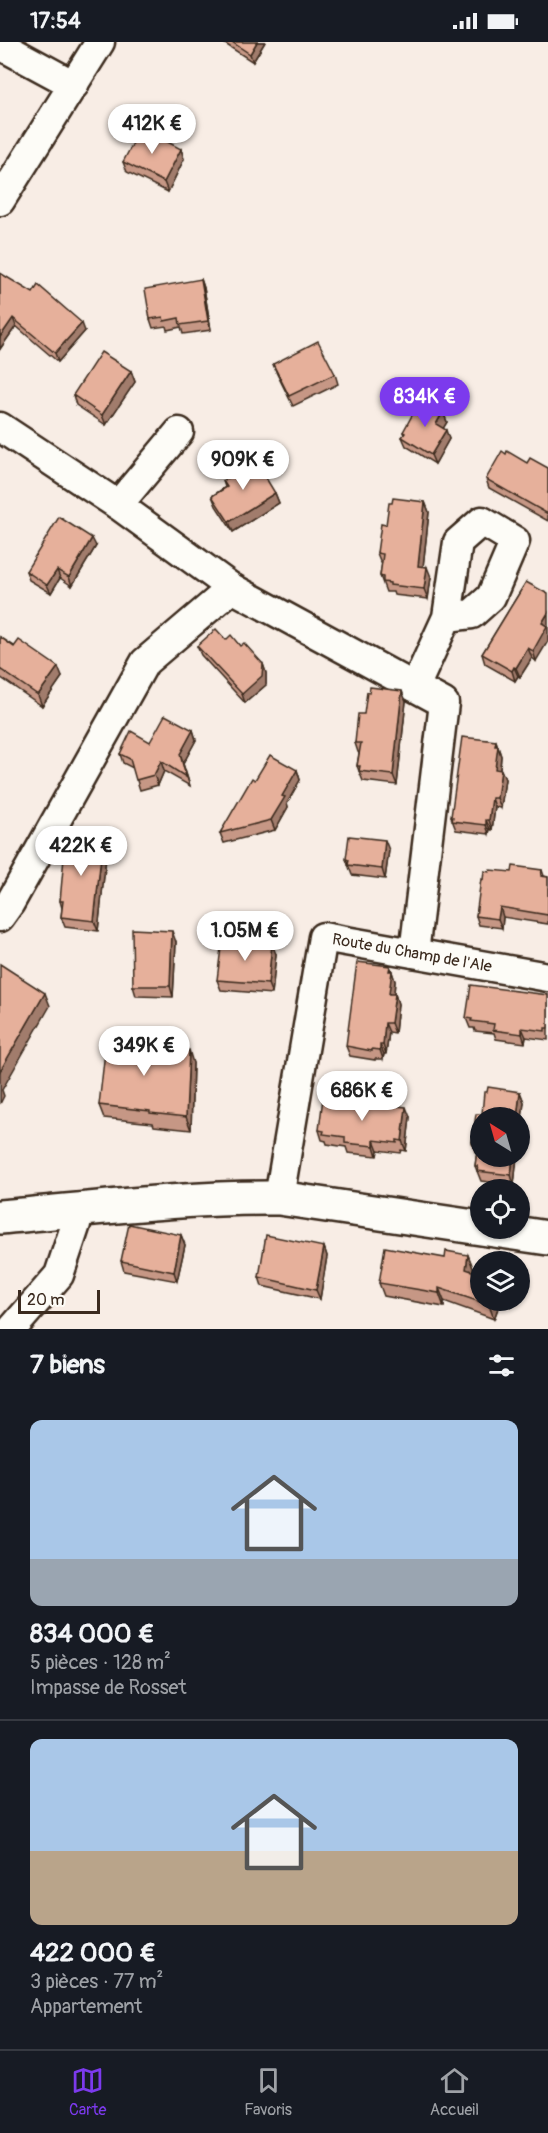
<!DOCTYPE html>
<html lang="fr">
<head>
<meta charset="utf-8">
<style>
	:root { --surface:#171b24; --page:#242831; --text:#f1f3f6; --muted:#9ea1a6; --line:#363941; --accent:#7c3aed }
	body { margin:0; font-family:Pangolin,sans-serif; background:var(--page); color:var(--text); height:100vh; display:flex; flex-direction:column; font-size:22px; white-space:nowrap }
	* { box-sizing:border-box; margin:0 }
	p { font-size:20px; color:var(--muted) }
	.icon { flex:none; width:33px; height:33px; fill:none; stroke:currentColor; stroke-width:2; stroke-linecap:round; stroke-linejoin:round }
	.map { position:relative; height:1287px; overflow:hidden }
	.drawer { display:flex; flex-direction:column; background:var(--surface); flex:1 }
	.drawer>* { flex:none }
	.needle { width:39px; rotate:323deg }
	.fabs { position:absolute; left:470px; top:1065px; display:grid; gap:12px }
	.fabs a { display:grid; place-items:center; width:60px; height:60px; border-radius:50%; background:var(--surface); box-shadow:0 2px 4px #0004; font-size:30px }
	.scale { position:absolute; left:18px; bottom:15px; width:82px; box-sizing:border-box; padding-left:6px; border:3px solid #3b2a1e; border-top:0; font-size:16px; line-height:21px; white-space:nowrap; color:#3b2a1e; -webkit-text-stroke:4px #fdfcf7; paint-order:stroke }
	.price { position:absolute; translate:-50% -51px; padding:0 14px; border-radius:21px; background:#fff; color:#222; font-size:20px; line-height:39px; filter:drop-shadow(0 2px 3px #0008) }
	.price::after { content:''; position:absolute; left:50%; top:36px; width:18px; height:14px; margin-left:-9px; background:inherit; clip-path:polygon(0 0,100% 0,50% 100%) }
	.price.current { background:var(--accent); color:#fff }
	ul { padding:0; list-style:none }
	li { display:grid; align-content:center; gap:12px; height:318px; padding:0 30px }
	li+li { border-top:2px solid var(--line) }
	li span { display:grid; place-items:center; height:186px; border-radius:12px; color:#555 }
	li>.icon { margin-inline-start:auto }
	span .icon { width:108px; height:108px; fill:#fffc; stroke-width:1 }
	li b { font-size:26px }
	h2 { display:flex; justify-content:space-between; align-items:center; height:72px; padding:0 30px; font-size:26px }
	.status { display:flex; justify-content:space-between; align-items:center; height:42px; padding:0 30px; background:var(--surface); direction:ltr }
	.status svg { height:16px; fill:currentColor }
	.dock { display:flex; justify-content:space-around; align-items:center; height:84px; border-top:2px solid var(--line); background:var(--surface); font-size:16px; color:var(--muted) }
	.dock a { display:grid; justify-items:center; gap:3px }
	.dock .current { color:var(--accent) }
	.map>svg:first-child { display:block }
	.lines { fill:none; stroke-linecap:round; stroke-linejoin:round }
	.minor-casing { stroke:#3b2a1e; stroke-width:33 }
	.tertiary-casing { stroke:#3b2a1e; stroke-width:38 }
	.minor { stroke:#fdfcf7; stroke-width:28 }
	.tertiary { stroke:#fdfcf7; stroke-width:33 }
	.wall { fill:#c69785; stroke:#3b2a1e; stroke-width:1.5 }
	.shaded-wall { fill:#a17b6c; stroke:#3b2a1e; stroke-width:1.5 }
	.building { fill:#e6b09b; stroke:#3b2a1e; stroke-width:1.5 }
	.labels { text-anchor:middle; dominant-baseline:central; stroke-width:4.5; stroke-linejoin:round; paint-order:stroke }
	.street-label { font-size:16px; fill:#3b2a1e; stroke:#fdfcf7 }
</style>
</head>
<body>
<div class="status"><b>17:54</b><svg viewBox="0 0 49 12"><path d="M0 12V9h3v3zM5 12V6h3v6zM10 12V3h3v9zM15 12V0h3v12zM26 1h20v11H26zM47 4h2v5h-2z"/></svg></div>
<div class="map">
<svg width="548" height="1287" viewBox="0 0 548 1287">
	<rect width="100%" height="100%" fill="#f8ede5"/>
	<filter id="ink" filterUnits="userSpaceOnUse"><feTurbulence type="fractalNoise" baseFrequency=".0167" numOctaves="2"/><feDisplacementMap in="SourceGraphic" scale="12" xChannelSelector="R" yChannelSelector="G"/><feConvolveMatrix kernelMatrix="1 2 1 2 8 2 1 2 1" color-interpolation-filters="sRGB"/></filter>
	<g filter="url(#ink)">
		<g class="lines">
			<defs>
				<g id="minor">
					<path d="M0 3 74 43"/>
					<path d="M0 159 100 0"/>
					<path d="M0 385 118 463 179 390"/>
					<path d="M118 463 232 546 444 661 414 911"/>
					<path d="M415 645 447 575 458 500 482 479 515 499 491 555 472 572 447 575"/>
					<path d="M0 875 10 861 145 620 232 546"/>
					<path d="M279 1156 323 895 548 935"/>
					<path d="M12 1287 59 1233 76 1182 78 1169"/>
				</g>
				<path id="tertiary" d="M0 1175C93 1167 185 1155 279 1156L548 1196"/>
			</defs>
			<use href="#minor" class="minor-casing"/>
			<use href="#tertiary" class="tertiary-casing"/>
			<use href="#minor" class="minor"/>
			<use href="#tertiary" class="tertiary"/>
		</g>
		<g class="wall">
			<path d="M222 0H265L253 20Z"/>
			<path d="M181 107 184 117 168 150 127 130 123 120Z"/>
			<path d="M0 231 85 289 58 320 16 284 0 307Z"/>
			<path d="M201 237 204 246 211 288 183 292 181 285 167 288 166 284 153 286 150 277Z"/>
			<path d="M273 322 335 332 338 342 293 364 277 332Z"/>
			<path d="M131 329 135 340 106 383 76 363 73 353Z"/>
			<path d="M443 370 447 380 443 386 449 397 435 422 406 404 402 395 404 393 403 390Z"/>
			<path d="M527 421 548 426V479L489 446 486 437Z"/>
			<path d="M223 439 275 451 279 461 233 490 216 464 212 454 225 445Z"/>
			<path d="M425 460 429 470 423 525 431 535 428 557 394 553 393 550H386L380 534 382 521H381L377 511 386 483Z"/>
			<path d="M96 504 72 544 60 536 51 551 29 538 26 529Z"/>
			<path d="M526 540 536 619 532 616 520 635 518 634 515 639 485 622 482 612Z"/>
			<path d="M0 595 62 635 42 664 0 635Z"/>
			<path d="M226 598 240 604 263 622 266 631V643L245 661 201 613 197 604Z"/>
			<path d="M406 659 397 743 363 739 357 724 359 711 358 710 355 701 364 672Z"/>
			<path d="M193 688 196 698 183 722 190 744 164 729 158 743 140 748 133 726 123 721 120 712 150 700Z"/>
			<path d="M496 699 501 714 500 727 501 728 505 737 501 766 495 765 492 788 490 787 489 792 456 788 451 775Z"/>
			<path d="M297 728 300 738 287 761 288 765 275 788 224 801 220 791 255 738Z"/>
			<path d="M69 806H107L98 889 65 885 61 875 62 866 60 859Z"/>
			<path d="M389 808 385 837 352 833 346 817Z"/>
			<path d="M542 828 544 834 548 835V882L503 875 502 886 479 883 476 874 483 838 489 830H512Z"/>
			<path d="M176 900 173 955 136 954 133 944Z"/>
			<path d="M276 912 272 952 221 948 217 938Z"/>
			<path d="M390 924 395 939 394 952H395L398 962 395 991 389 990 386 1012H384L383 1017H375V1018L350 1014 346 1004Z"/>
			<path d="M548 953V998L526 995 525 1001 496 997 494 991 475 989 474 986H470L466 976Z"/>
			<path d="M137 990 142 1003 141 1006 193 1021 191 1088 154 1084 153 1081 104 1076 99 1063Z"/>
			<path d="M520 1050 524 1060 519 1101V1076L517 1114 514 1143 481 1139 475 1124 477 1110H475L472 1100 482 1072Z"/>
			<path d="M410 1075 406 1109 401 1108 400 1111 378 1108 377 1114 348 1111 346 1105 327 1102 326 1099 322 1098 319 1088Z"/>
			<path d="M181 1193 185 1203 177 1239 124 1229 121 1219Z"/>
			<path d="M324 1205 327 1214 320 1257 262 1244 259 1235Z"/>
			<path d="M468 1213 473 1226V1230L480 1258H501L494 1277 444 1259V1265L384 1254 379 1241 445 1216Z"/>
		</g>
		<g class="shaded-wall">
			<path d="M257 0H265L253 20 250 12Z"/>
			<path d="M181 107 184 117 168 150 164 140Z"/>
			<path d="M201 237 204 246 211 288 208 279Z"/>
			<path d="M13 276 16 284 0 307V295Z"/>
			<path d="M82 281 85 289 58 320 55 311Z"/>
			<path d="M131 329 135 340 106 383 102 373Z"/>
			<path d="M443 370 447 380 440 392 436 382Z"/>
			<path d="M446 388 449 397 435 422 431 413Z"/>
			<path d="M275 451 279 461 233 490 229 480Z"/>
			<path d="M425 460 429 470 422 534 418 524Z"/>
			<path d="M92 496 96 504 72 544 69 535Z"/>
			<path d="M427 525 431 535 428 557 424 547Z"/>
			<path d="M57 528 60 536 51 551 47 543Z"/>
			<path d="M548 571V599L536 619 533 609 542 581Z"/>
			<path d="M528 606 532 616 520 635 516 626Z"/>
			<path d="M263 622 266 631V643L245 661 242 652Z"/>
			<path d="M58 625 62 635 42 664 38 653Z"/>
			<path d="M514 625 518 634 515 639 512 629Z"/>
			<path d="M402 649 406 659 397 743 393 733Z"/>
			<path d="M193 688 196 698 183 722 190 744 180 712Z"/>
			<path d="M496 699 501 714 499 736 495 727Z"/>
			<path d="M161 719 164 729 158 743 154 733Z"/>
			<path d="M297 728 300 738 287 761 288 765 275 788 271 778 282 754Z"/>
			<path d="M501 728 505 737 501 766 497 756Z"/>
			<path d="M492 756 495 765 492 788 489 778Z"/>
			<path d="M486 778 490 787 489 792 486 783Z"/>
			<path d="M103 796 107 806 98 889 94 879Z"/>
			<path d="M385 798 389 808 385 837 382 827Z"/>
			<path d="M500 865 503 875 502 886 498 877Z"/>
			<path d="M172 889 176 900 173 955 170 944Z"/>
			<path d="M272 902 276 912 272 952 268 942Z"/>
			<path d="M390 924 395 939 393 961 389 952Z"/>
			<path d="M45 951 50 964 2 1048 4 1054 0 1062V1029Z"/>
			<path d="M395 952 398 962 395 991 391 981Z"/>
			<path d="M385 981 389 990 386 1012 383 1003Z"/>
			<path d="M522 986 526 995 525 1001 522 992Z"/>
			<path d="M137 990 142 1003 140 1018 135 1006Z"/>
			<path d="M380 1003 384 1012 383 1017 380 1008Z"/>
			<path d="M189 1008 193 1021 191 1088 186 1075Z"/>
			<path d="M520 1050 524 1060 519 1101V1076H517Z"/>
			<path d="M406 1065 410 1075 406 1109 402 1099Z"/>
			<path d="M374 1098 378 1108 377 1114 374 1104Z"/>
			<path d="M513 1114H517L514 1143 511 1133Z"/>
			<path d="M181 1193 185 1203 177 1239 174 1230Z"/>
			<path d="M324 1205 327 1214 320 1257 316 1248Z"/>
			<path d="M468 1213 473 1226 471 1241 466 1227Z"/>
			<path d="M439 1246 444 1259V1265L439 1251Z"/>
			<path d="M491 1258H501L494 1277 489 1263Z"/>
		</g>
		<g class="building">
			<path d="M232 0H257L250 12Z"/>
			<path d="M141 86 181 107 164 140 123 120Z"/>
			<path d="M0 231 33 251 38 243 82 281 55 311 13 276 0 295Z"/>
			<path d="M201 237 208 279 180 283 179 276 164 279 163 275 150 277 145 247Z"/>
			<path d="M318 299 335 332 289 354 273 322Z"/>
			<path d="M101 310 131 329 102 373 73 353Z"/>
			<path d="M421 357 443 370 436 382 446 388 431 413 402 395 405 391 403 390Z"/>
			<path d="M502 409 506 412 507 409 527 421 530 416 548 426V472L486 437Z"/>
			<path d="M255 418 275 451 229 480 212 454 227 445 223 439Z"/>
			<path d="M393 456 425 460 418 524 427 525 424 547 390 543V541L383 540V535L380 534 383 512 377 511 381 482 386 483 389 461H392Z"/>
			<path d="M59 475 92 496 69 535 57 528 47 543 26 529Z"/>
			<path d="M526 540 548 552V571L542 581 547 584 533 609 528 606 516 626 514 625 512 629 482 612Z"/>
			<path d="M216 587 226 598 231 593 240 604 244 601 263 622 262 634 242 652 197 604Z"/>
			<path d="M0 595 14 605 19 598 58 625 38 653 0 627Z"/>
			<path d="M370 645 402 649 393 733 359 729 360 724H357L361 701H355L358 672H364L367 650 369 651Z"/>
			<path d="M165 673 193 688 180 712 186 735 161 719 154 733 136 738 130 717 120 712 131 689 150 700Z"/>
			<path d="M462 695 496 699 495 704H498L495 727 501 728 497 756H492L489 778H486V783L452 779 453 775H451Z"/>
			<path d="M270 713 297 728 282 754 285 755 271 778 220 791 252 736 255 738Z"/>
			<path d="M70 792 103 796 94 879 61 875 63 859H60L65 805 69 806Z"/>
			<path d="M349 794 385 798 382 827 348 823 349 818 346 817Z"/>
			<path d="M513 824 542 828 541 834 548 835V873L500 865 498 877 476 874 481 837 483 838 484 829 489 830 490 828 512 830Z"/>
			<path d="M132 887 172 889 170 944H133Z"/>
			<path d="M222 898 272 902 268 942 217 938Z"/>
			<path d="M357 920 390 924 389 929H392L389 952H395L391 981H385L383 1003H380V1008L372 1007V1009L346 1004Z"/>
			<path d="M0 922 45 951 0 1029Z"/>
			<path d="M471 943 548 953V986H545V989L522 986V992L493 988 494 982 471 979 472 977 466 976Z"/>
			<path d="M137 990 135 1006 189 1008 186 1075 150 1071V1069L99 1063 107 992Z"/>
			<path d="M488 1045 520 1050 517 1076H480V1114H513L511 1133 477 1129 478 1124H475L478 1101 472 1100 476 1072H482L484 1050H487Z"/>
			<path d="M323 1056 406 1065 402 1099 397 1098V1101L374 1098V1104L345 1101V1095L323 1092 324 1089 319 1088Z"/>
			<path d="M129 1182 181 1193 174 1230 121 1219Z"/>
			<path d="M266 1193 324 1205 316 1248 259 1235Z"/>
			<path d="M385 1205 445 1216 446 1209 468 1213 466 1227 480 1232V1258H491L489 1263 439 1246V1251L379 1241Z"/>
		</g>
	</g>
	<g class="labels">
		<g class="street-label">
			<text transform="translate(412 911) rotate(10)">Route du Champ de l'Ale</text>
		</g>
	</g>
</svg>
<div class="fabs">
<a><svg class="needle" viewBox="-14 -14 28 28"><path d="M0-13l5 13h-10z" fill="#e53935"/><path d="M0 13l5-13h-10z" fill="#9ea1a6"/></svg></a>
<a><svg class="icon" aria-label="locate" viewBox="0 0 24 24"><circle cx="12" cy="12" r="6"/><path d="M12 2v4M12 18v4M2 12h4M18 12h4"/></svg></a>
<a><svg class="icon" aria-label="layers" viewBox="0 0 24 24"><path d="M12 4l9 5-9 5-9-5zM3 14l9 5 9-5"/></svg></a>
</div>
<div class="scale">20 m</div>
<b class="price" style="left:152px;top:113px">412K €</b>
<b class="price current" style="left:425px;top:386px">834K €</b>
<b class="price" style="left:243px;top:449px">909K €</b>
<b class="price" style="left:81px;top:835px">422K €</b>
<b class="price" style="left:245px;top:920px">1.05M €</b>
<b class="price" style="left:144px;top:1035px">349K €</b>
<b class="price" style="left:362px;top:1080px">686K €</b>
</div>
<section class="drawer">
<h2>7 biens<svg class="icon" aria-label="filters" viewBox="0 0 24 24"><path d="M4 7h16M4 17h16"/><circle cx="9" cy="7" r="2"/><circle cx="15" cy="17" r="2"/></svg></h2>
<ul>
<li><span style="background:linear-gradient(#a9c7e8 75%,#9aa5b1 0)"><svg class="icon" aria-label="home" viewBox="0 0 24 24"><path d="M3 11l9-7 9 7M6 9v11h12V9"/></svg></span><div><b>834 000 €</b><p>5 pièces · 128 m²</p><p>Impasse de Rosset</p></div></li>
<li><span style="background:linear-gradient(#a9c7e8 60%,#b9a48a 0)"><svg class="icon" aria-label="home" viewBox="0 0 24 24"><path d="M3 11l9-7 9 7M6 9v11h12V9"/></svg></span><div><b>422 000 €</b><p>3 pièces · 77 m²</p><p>Appartement</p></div></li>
</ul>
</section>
<nav class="dock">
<a class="current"><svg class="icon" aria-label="map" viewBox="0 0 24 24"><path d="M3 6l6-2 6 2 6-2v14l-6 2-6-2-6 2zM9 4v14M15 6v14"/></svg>Carte</a>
<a><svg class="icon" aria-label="saved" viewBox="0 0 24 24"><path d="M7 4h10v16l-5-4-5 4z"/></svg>Favoris</a>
<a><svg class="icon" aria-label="home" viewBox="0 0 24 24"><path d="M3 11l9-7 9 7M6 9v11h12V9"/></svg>Accueil</a>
</nav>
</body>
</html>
